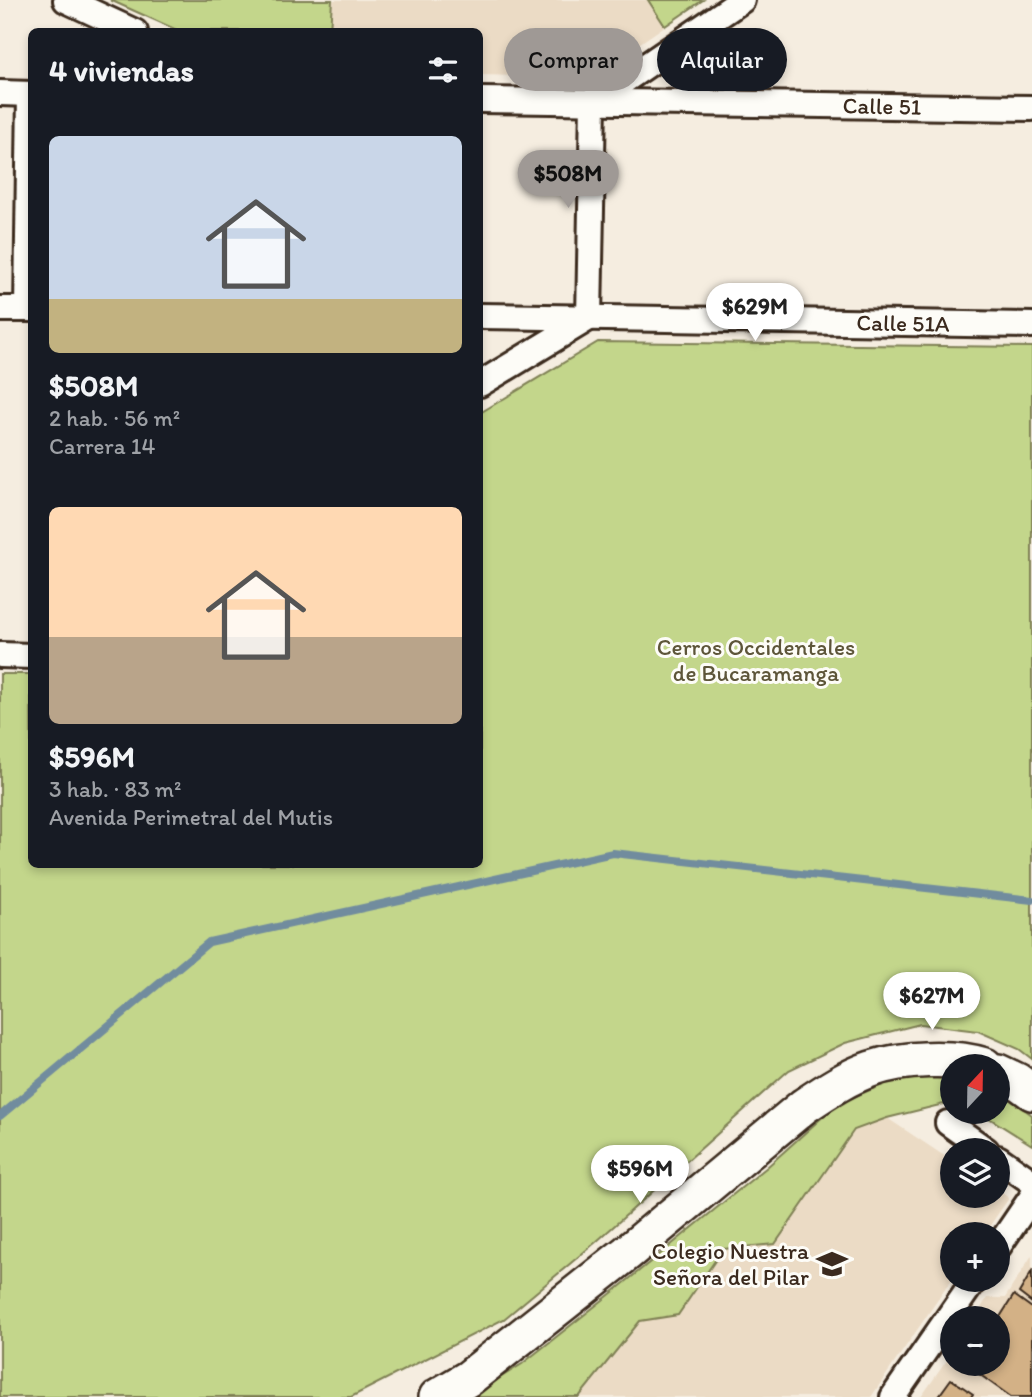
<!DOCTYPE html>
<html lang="es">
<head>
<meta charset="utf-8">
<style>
	:root { --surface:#171b24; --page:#20242c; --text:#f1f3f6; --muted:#9ea1a6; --accent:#9f9995 }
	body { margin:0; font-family:Itim,sans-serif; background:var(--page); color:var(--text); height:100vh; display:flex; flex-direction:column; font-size:26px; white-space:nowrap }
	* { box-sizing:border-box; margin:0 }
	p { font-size:23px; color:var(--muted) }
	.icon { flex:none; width:38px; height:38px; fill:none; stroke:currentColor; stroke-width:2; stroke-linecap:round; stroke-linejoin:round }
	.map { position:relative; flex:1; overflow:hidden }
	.details { position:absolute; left:28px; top:28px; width:455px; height:840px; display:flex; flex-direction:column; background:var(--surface); border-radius:10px; box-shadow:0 4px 10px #0003 }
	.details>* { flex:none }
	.guide { position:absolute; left:504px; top:28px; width:422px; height:63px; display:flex; gap:14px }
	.needle { width:46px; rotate:22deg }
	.tools { position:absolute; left:940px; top:1054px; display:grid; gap:14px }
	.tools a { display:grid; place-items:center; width:70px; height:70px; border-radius:50%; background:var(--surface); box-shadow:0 4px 10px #0003; font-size:35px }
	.price { position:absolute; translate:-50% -60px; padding:0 16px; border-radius:24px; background:#fff; color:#222; font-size:23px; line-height:46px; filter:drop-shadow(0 2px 4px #0008) }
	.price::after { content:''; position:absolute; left:50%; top:42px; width:21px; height:16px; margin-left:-10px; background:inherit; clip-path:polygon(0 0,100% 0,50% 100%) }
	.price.selected { background:var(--accent); color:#111 }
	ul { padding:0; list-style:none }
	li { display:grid; align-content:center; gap:14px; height:371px; padding:0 21px }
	li span { display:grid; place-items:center; height:217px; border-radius:10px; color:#555 }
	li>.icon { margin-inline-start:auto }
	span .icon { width:126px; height:126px; fill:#fffc; stroke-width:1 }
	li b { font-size:30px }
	h2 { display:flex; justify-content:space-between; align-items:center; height:84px; padding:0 21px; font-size:30px }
	.pill { padding:0 24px; border-radius:32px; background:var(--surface); box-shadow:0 4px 10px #0003; font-size:24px; line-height:63px }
	.pill.selected { background:var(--accent); color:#111 }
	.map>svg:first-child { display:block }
	.built { fill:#ebdbc5 }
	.green { fill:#c3d68b; stroke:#7f8054; stroke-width:2 }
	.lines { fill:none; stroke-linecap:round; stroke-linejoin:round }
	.stream { stroke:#718c9e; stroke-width:8 }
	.building { fill:#d3b186; stroke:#3b2a1e; stroke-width:2 }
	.street-casing { stroke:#3b2a1e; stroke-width:30 }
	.secondary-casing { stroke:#3b2a1e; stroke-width:40 }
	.street { stroke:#fdfcf7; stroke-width:24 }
	.secondary { stroke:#fdfcf7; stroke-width:35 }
	.labels { text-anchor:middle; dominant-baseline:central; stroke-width:6; stroke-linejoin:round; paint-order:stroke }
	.street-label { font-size:23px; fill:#3b2a1e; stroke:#fdfcf7 }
	.park-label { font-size:23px; fill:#5d5539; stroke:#fdfcf7 }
	.poi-label { font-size:23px; fill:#3b2a1e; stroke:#fdfcf7; text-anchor:end }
</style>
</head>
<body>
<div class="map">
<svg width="1032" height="1397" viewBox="0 0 1032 1397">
	<rect width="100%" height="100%" fill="#f5ede0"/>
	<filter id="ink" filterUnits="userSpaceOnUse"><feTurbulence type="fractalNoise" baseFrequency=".0143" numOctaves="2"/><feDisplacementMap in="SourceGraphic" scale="14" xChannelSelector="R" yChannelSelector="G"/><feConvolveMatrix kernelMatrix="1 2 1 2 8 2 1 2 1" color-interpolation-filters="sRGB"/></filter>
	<g filter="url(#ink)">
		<g class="built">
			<path d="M332 0H648L665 26 589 78 480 75V32H330Z"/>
			<path d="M887 1118 952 1161V1195H998V1190L1009 1198 984 1234H952V1279L871 1397H579L640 1320 678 1315 723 1249 775 1244 854 1130Z"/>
			<path d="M1032 1255V1397H921L952 1353V1363H998V1318H975L987 1298H1005Z"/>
		</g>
		<g class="green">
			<path d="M110 0H332L330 31H179Z"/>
			<path d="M648 0H703L665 26Z"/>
			<path d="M598 342 1032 347V1059L1019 1049 978 1031 920 1024 845 1043 789 1070 596 1242 504 1319 351 1397H0V674H31L32 864H480V413Z"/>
			<path d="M929 1073 952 1075V1102L887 1118 854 1130 775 1244 723 1249 678 1315 640 1321 579 1397H469L522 1364 618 1288 767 1167 837 1104 884 1084Z"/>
			<path d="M998 1090 1032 1115V1145L978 1111H998Z"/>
		</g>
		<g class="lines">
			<path class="stream" d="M0 1116 209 942 613 853 1032 900"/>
		</g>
		<g class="building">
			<path d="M1032 1271V1303L1019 1293Z"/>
			<path d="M1014 1295 1032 1308V1397H1011L968 1366 969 1363H998V1320Z"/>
			<path d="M951 1379 973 1394 971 1397H938Z"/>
		</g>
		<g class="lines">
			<defs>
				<g id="street">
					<path d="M66 0 135 32"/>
					<path d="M0 93 32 94"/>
					<path d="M480 100 1032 108"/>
					<path d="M0 309H32"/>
					<path d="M27 309 30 94"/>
					<path d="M480 316 1032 325"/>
					<path d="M480 384 589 318 593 102 742 0"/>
					<path d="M0 655 32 656"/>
					<path d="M948 1123 986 1150"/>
					<path d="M998 1158 1032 1182"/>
					<path d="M998 1247 1032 1197"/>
					<path d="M893 1397 975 1279"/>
				</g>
				<g id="secondary">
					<path d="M998 1072 1017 1081 1032 1092"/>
					<path d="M437 1397 469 1378 627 1253 804 1106C825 1092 847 1077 871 1069 902 1058 954 1056 985 1066"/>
				</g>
			</defs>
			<use href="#street" class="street-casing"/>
			<use href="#secondary" class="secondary-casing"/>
			<use href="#street" class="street"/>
			<use href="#secondary" class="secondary"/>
		</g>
	</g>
	<defs>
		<symbol id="school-bare" viewBox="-9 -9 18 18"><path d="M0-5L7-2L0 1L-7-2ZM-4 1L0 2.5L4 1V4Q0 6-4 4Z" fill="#3b2a1e" stroke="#fdfcf7" stroke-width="2.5" paint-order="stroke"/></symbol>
	</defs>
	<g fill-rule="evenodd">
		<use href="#school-bare" x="810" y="1242" width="44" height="44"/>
	</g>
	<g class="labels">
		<g class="street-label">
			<text transform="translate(882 106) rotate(1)">Calle 51</text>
			<text transform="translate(903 323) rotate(1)">Calle 51A</text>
		</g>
		<g class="park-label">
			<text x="756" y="647">Cerros Occidentales<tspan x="756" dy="26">de Bucaramanga</tspan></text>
		</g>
		<g class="poi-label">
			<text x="809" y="1251">Colegio Nuestra<tspan x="809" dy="26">Señora del Pilar</tspan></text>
		</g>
	</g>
</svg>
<div class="tools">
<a><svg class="needle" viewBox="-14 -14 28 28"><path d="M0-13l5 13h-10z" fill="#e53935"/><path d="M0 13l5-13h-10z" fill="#9ea1a6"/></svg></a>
<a><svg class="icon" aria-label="layers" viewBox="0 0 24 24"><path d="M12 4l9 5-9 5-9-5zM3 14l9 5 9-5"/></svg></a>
<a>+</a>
<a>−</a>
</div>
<b class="price selected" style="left:568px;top:210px">$508M</b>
<b class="price" style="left:755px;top:343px">$629M</b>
<b class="price" style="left:932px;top:1032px">$627M</b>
<b class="price" style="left:640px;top:1205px">$596M</b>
<div class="guide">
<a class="pill selected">Comprar</a>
<a class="pill">Alquilar</a>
</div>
<section class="details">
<h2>4 viviendas<svg class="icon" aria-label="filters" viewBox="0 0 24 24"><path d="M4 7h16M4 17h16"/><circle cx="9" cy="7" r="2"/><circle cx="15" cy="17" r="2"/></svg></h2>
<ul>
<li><span style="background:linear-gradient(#c9d6e8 75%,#c2b280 0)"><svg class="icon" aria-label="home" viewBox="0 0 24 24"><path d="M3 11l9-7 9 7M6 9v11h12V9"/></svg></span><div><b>$508M</b><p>2 hab. · 56 m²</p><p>Carrera 14</p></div></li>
<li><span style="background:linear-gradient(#ffd9b3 60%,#b9a48a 0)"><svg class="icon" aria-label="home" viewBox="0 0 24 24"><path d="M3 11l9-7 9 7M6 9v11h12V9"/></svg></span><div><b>$596M</b><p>3 hab. · 83 m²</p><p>Avenida Perimetral del Mutis</p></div></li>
</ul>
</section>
</div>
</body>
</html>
